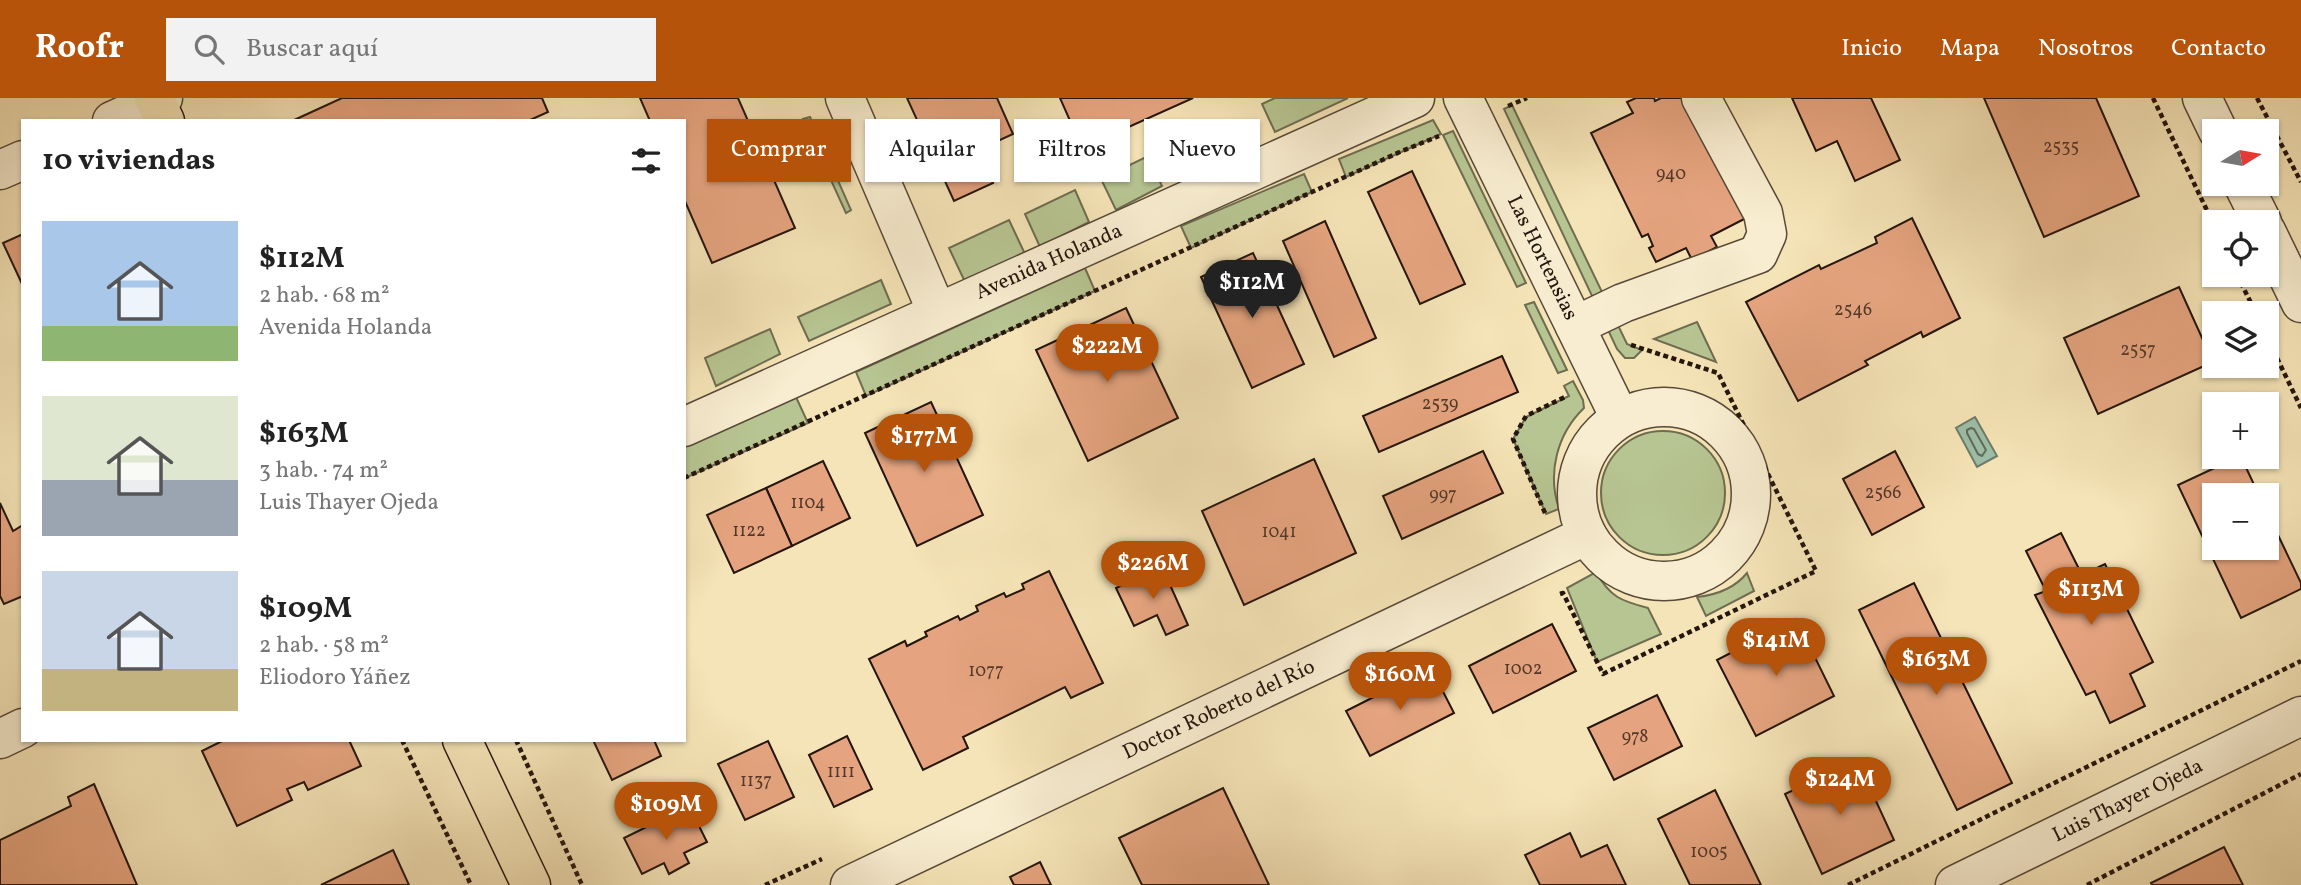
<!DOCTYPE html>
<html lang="es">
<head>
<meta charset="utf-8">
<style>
	:root { --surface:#fff; --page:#f2f2f2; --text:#222; --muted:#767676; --accent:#b45309 }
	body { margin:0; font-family:Vollkorn,serif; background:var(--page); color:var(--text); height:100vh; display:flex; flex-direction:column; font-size:26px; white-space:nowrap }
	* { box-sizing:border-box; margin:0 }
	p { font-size:23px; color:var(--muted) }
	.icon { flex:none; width:38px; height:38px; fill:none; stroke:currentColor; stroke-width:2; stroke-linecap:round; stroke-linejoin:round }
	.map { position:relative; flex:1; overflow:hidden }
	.side { position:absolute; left:21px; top:21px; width:665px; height:623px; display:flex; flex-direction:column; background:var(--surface); border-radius:0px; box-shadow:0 2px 5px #0004 }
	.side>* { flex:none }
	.hud { position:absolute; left:707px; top:21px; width:665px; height:63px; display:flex; gap:14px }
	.needle { width:46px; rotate:79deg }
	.buttons { position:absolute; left:2202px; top:21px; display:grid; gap:14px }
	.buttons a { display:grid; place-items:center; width:77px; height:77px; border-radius:0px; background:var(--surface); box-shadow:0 2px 5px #0004; font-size:35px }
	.price { position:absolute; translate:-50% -60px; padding:0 16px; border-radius:24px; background:var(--accent); color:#fff; font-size:23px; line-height:46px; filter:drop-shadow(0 2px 4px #0008) }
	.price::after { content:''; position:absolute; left:50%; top:42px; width:21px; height:16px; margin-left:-10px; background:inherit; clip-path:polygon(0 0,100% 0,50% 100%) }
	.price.selected { background:#222; color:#fff }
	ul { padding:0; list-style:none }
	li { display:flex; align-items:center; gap:21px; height:175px; padding:0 21px }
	li span { display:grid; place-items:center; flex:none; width:196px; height:140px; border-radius:0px; color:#555 }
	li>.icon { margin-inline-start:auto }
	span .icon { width:84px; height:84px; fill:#fffc; stroke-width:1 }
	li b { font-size:30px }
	h2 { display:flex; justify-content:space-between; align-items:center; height:84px; padding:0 21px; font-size:30px }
	.pill { padding:0 24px; border-radius:0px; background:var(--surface); box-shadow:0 2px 5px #0004; font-size:24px; line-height:63px }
	.pill.selected { background:var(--accent); color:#fff }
	header { display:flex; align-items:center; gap:42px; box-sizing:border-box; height:98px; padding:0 35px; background:var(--accent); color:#fff }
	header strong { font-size:33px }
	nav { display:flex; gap:38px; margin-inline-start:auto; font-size:24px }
	.search { width:490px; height:63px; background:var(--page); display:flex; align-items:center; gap:18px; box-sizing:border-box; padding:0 24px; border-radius:0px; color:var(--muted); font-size:26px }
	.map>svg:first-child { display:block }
	.green { fill:#b7c592; stroke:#6e6d50; stroke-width:2 }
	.water { fill:#9dbfa8; stroke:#6d7b6a; stroke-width:2 }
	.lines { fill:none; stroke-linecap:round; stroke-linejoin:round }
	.shore { stroke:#606a5a; stroke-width:2 }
	.building { fill:#e5a47f; stroke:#24150d; stroke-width:2 }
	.minor-casing { stroke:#584938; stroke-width:41 }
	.major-casing { stroke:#24150d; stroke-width:41 }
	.path { stroke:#24150d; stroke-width:4.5; stroke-dasharray:5 3.5; stroke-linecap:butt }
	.minor { stroke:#f8edd0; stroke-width:38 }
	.major { stroke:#f5e4b7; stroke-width:38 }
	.labels { text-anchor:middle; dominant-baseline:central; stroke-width:7; stroke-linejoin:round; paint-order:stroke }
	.number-label { font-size:18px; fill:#54392a }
	.street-label { font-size:21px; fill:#24150d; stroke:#f8edd0 }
</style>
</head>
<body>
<header>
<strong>Roofr</strong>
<div class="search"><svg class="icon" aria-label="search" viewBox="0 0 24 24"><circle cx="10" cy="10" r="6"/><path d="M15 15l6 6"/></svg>Buscar aquí</div>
<nav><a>Inicio</a><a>Mapa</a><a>Nosotros</a><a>Contacto</a></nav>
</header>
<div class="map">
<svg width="2301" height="787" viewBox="0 0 2301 787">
	<rect width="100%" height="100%" fill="#f5e4b7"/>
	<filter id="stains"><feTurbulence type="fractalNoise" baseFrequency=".00286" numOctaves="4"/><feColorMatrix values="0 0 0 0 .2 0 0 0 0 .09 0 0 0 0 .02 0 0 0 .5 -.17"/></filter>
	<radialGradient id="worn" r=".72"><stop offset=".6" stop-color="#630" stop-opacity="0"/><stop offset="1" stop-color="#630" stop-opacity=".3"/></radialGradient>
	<g class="green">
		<path d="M1275 0H1348L1275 34 1262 6Z"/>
		<path d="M1512 7 1627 246 1642 252 1634 260H1625L1617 251 1504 11Z"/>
		<path d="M810 19 851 112 846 115 803 21Z"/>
		<path d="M1433 22 1441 36 1346 79 1339 61Z"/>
		<path d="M1453 33 1526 185 1517 189 1443 37Z"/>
		<path d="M1148 58 1162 88 1116 112 1101 81Z"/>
		<path d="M1304 76 1312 94 1191 150 1181 128Z"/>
		<path d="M1075 92 1089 124 1040 149 1025 116Z"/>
		<path d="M1009 122 1025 156 965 184 949 150Z"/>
		<path d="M1085 170 1095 193 866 298 856 274Z"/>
		<path d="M881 182 891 206 809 243 798 219Z"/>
		<path d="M1534 204 1567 272 1558 275 1525 207Z"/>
		<path d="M1697 224 1716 264 1654 241Z"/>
		<path d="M770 231 780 256 716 288 705 260Z"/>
		<path d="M1573 283 1583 302 1584 310C1557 336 1547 375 1559 411L1546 416 1513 341 1526 319 1569 298 1564 288Z"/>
		<path d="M796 299 808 325 685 380 684 349Z"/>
		<circle cx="1663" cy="395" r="62"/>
		<path d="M1596 474C1610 499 1621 503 1648 510L1661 536 1597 564 1567 490Z"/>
		<path d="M1747 475 1754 493 1706 518 1697 499C1716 497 1734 491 1747 475Z"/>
	</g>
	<path class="water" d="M1975 319 1997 358 1977 369 1956 330Z"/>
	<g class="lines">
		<path class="shore" d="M1971 330 1974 331 1986 352 1982 358 1978 356 1967 335V332Z"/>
	</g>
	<g class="building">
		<path d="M342 0H542L548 14 528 23H292Z"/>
		<path d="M640 0H738L795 130 712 165 684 101V23H650Z"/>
		<path d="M907 0H997L1013 36 978 52 993 85 954 103Z"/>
		<path d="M1060 0H1193L1082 50Z"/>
		<path d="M1636 0H1654L1655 3 1661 0H1688L1752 117 1711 138 1717 149 1692 162 1686 150 1656 164 1649 150 1653 148 1648 136 1642 139 1591 35 1633 15 1627 4Z"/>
		<path d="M1792 0H1871L1900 62 1855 83 1837 43 1816 53Z"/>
		<path d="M1984 0H2096L2139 98 2044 139Z"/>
		<path d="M1412 73 1465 186 1420 206 1368 94Z"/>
		<path d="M1912 120 1960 220 1923 239 1921 234 1865 263 1868 267 1798 303 1746 204 1819 167 1821 171 1877 145 1875 139Z"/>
		<path d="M1325 123 1376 240 1334 259 1283 143Z"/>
		<path d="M23 136V188L3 145Z"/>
		<path d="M1253 155 1304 266 1252 290 1201 179Z"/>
		<path d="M2179 189 2213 264 2098 316 2064 240Z"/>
		<path d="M1126 210 1178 320 1088 363 1036 252Z"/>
		<path d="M1502 258 1518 294 1379 354 1363 318Z"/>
		<path d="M931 304 983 417 917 448 865 335Z"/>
		<path d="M1483 353 1503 395 1402 441 1383 398Z"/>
		<path d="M1895 353 1924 409 1872 437 1843 381Z"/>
		<path d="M2238 359H2241L2259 397H2214V450H2266V412L2301 485V491L2241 520 2178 387Z"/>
		<path d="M1314 361 1356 455 1244 507 1202 413Z"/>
		<path d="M823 363 850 420 792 448 766 390Z"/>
		<path d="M766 390 792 448 734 475 707 417Z"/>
		<path d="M0 405 13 433 23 427V498L4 506 0 498Z"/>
		<path d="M2061 435 2082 477 2105 466 2153 564 2130 576 2145 608 2110 625 2095 593 2086 597 2035 497 2046 493 2026 453Z"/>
		<path d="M1162 469 1188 527 1166 537 1157 517 1134 528 1116 490Z"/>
		<path d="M1049 473 1103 585 1071 600 1065 589 963 639 968 650 923 672 869 561 905 543 907 548 927 538 925 534 958 518 960 522 978 513 976 508 1004 495 1006 499 1024 491 1022 486Z"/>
		<path d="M1914 485 2012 685 1957 712 1859 512Z"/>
		<path d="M1796 521 1834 598 1756 638 1717 562Z"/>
		<path d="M1552 526 1576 573 1493 615 1469 568Z"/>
		<path d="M1431 570 1454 615 1370 658 1346 613Z"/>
		<path d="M1657 597 1682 648 1614 682 1588 630Z"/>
		<path d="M847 638 872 691 834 709 809 657Z"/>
		<path d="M224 642H349L361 668 308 692 304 684 287 691 292 702 237 728 202 653Z"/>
		<path d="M593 642H654L661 658 612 682Z"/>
		<path d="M768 643 794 699 745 722 718 666Z"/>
		<path d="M1857 662 1894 742 1822 776 1785 696Z"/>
		<path d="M94 686 137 787H0V742L71 708 68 699Z"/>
		<path d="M1223 690 1269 787H1142L1119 740Z"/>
		<path d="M1715 692 1761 787H1690L1658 721Z"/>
		<path d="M689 708 707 744 684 755 689 765 669 776 664 765 642 776 624 740Z"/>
		<path d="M1570 735 1581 759 1607 747 1626 787H1540L1525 757Z"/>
		<path d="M2224 749 2243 787H2152L2151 785Z"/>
		<path d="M393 752 409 787H321Z"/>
		<path d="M1040 764 1051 787H1014L1010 779Z"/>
	</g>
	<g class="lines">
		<defs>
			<g id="minor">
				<path d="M845 0 937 214"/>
				<path d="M1463 0 1620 320"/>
				<path d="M2202 0 2218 33"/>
				<path d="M112 23 163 0"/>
				<path d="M0 72 23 62"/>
				<path d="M2243 86 2262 124"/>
				<path d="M2266 133 2301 205"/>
				<path d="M1575 228 1623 205 1758 156 1767 136 1763 115 1701 0"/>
				<circle cx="1664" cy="396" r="87"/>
				<path d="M684 329 1415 0"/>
				<path d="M0 641 23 630"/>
				<path d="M850 787 1587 437"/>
				<path d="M1955 787 2301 618"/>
			</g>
			<g id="major">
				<path d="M154 0 165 23"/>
				<path d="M462 642 531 787"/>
			</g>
		</defs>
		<use href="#minor" class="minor-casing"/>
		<use href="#major" class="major-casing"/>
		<g class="path">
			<path d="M2153 0 2214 127"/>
			<path d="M2257 0 2301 84"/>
			<path d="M1508 8 1527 0"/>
			<path d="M2237 177 2256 215"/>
			<path d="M2266 237 2301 310"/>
			<path d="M684 380 1402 53 1439 38"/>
			<path d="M1545 415 1513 341 1526 318 1567 298"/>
			<path d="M1560 496 1563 495 1603 576 1816 473 1718 275 1628 246"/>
			<path d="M402 642 471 787"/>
			<path d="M516 642 582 787"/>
			<path d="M765 787 822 761"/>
			<path d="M1848 787 2301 563"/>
			<path d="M2087 787 2301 676"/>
		</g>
		<use href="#minor" class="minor"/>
		<use href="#major" class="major"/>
	</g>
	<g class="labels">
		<g class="number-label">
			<text x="2061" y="49">2535</text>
			<text x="1671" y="76">940</text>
			<text x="1853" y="212">2546</text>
			<text x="2138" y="252">2557</text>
			<text x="1440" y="306">2539</text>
			<text x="1883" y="395">2566</text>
			<text x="1443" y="397">997</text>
			<text x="808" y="405">1104</text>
			<text x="749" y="433">1122</text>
			<text x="1279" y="434">1041</text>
			<text x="1523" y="571">1002</text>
			<text x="986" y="573">1077</text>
			<text x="1635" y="639">978</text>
			<text x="841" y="674">1111</text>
			<text x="756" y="683">1137</text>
			<text x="1709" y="754">1005</text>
		</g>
		<g class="street-label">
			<text transform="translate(1542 160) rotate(64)">Las Hortensias</text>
			<text transform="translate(1049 164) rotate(-24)">Avenida Holanda</text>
			<text transform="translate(1219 612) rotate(-25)">Doctor Roberto del Río</text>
			<text transform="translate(2128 703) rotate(-26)">Luis Thayer Ojeda</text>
		</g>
	</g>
	<rect width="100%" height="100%" filter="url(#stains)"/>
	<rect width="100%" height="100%" fill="url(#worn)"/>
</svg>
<div class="buttons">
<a><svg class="needle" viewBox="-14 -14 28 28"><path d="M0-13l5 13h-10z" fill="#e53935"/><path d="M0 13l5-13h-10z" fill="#767676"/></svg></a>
<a><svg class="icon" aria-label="locate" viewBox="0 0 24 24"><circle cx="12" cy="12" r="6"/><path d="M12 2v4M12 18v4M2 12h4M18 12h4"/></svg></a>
<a><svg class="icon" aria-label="layers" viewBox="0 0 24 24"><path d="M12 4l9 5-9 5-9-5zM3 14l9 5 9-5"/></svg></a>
<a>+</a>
<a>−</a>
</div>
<b class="price selected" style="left:1252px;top:222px">$112M</b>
<b class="price" style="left:1107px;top:286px">$222M</b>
<b class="price" style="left:924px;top:376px">$177M</b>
<b class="price" style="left:1153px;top:503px">$226M</b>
<b class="price" style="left:2091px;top:529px">$113M</b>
<b class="price" style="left:1776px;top:580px">$141M</b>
<b class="price" style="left:1936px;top:599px">$163M</b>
<b class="price" style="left:1400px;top:614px">$160M</b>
<b class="price" style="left:1840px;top:719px">$124M</b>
<b class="price" style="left:666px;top:744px">$109M</b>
<div class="hud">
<a class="pill selected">Comprar</a>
<a class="pill">Alquilar</a>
<a class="pill">Filtros</a>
<a class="pill">Nuevo</a>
</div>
<section class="side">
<h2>10 viviendas<svg class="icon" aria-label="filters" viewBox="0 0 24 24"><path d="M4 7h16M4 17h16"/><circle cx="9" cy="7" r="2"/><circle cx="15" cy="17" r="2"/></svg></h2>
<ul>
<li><span style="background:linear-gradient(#a9c7e8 75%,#8fb573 0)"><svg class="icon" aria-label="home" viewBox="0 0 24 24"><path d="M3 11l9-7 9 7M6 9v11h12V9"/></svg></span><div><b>$112M</b><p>2 hab. · 68 m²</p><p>Avenida Holanda</p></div></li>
<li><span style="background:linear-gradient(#dfe7d0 60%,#9aa5b1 0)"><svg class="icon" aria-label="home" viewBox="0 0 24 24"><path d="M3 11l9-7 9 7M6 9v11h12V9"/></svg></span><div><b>$163M</b><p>3 hab. · 74 m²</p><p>Luis Thayer Ojeda</p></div></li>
<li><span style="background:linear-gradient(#c9d6e8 70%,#c2b280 0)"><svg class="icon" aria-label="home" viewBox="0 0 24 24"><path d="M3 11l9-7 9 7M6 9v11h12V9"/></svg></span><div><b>$109M</b><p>2 hab. · 58 m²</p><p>Eliodoro Yáñez</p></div></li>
</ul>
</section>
</div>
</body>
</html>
